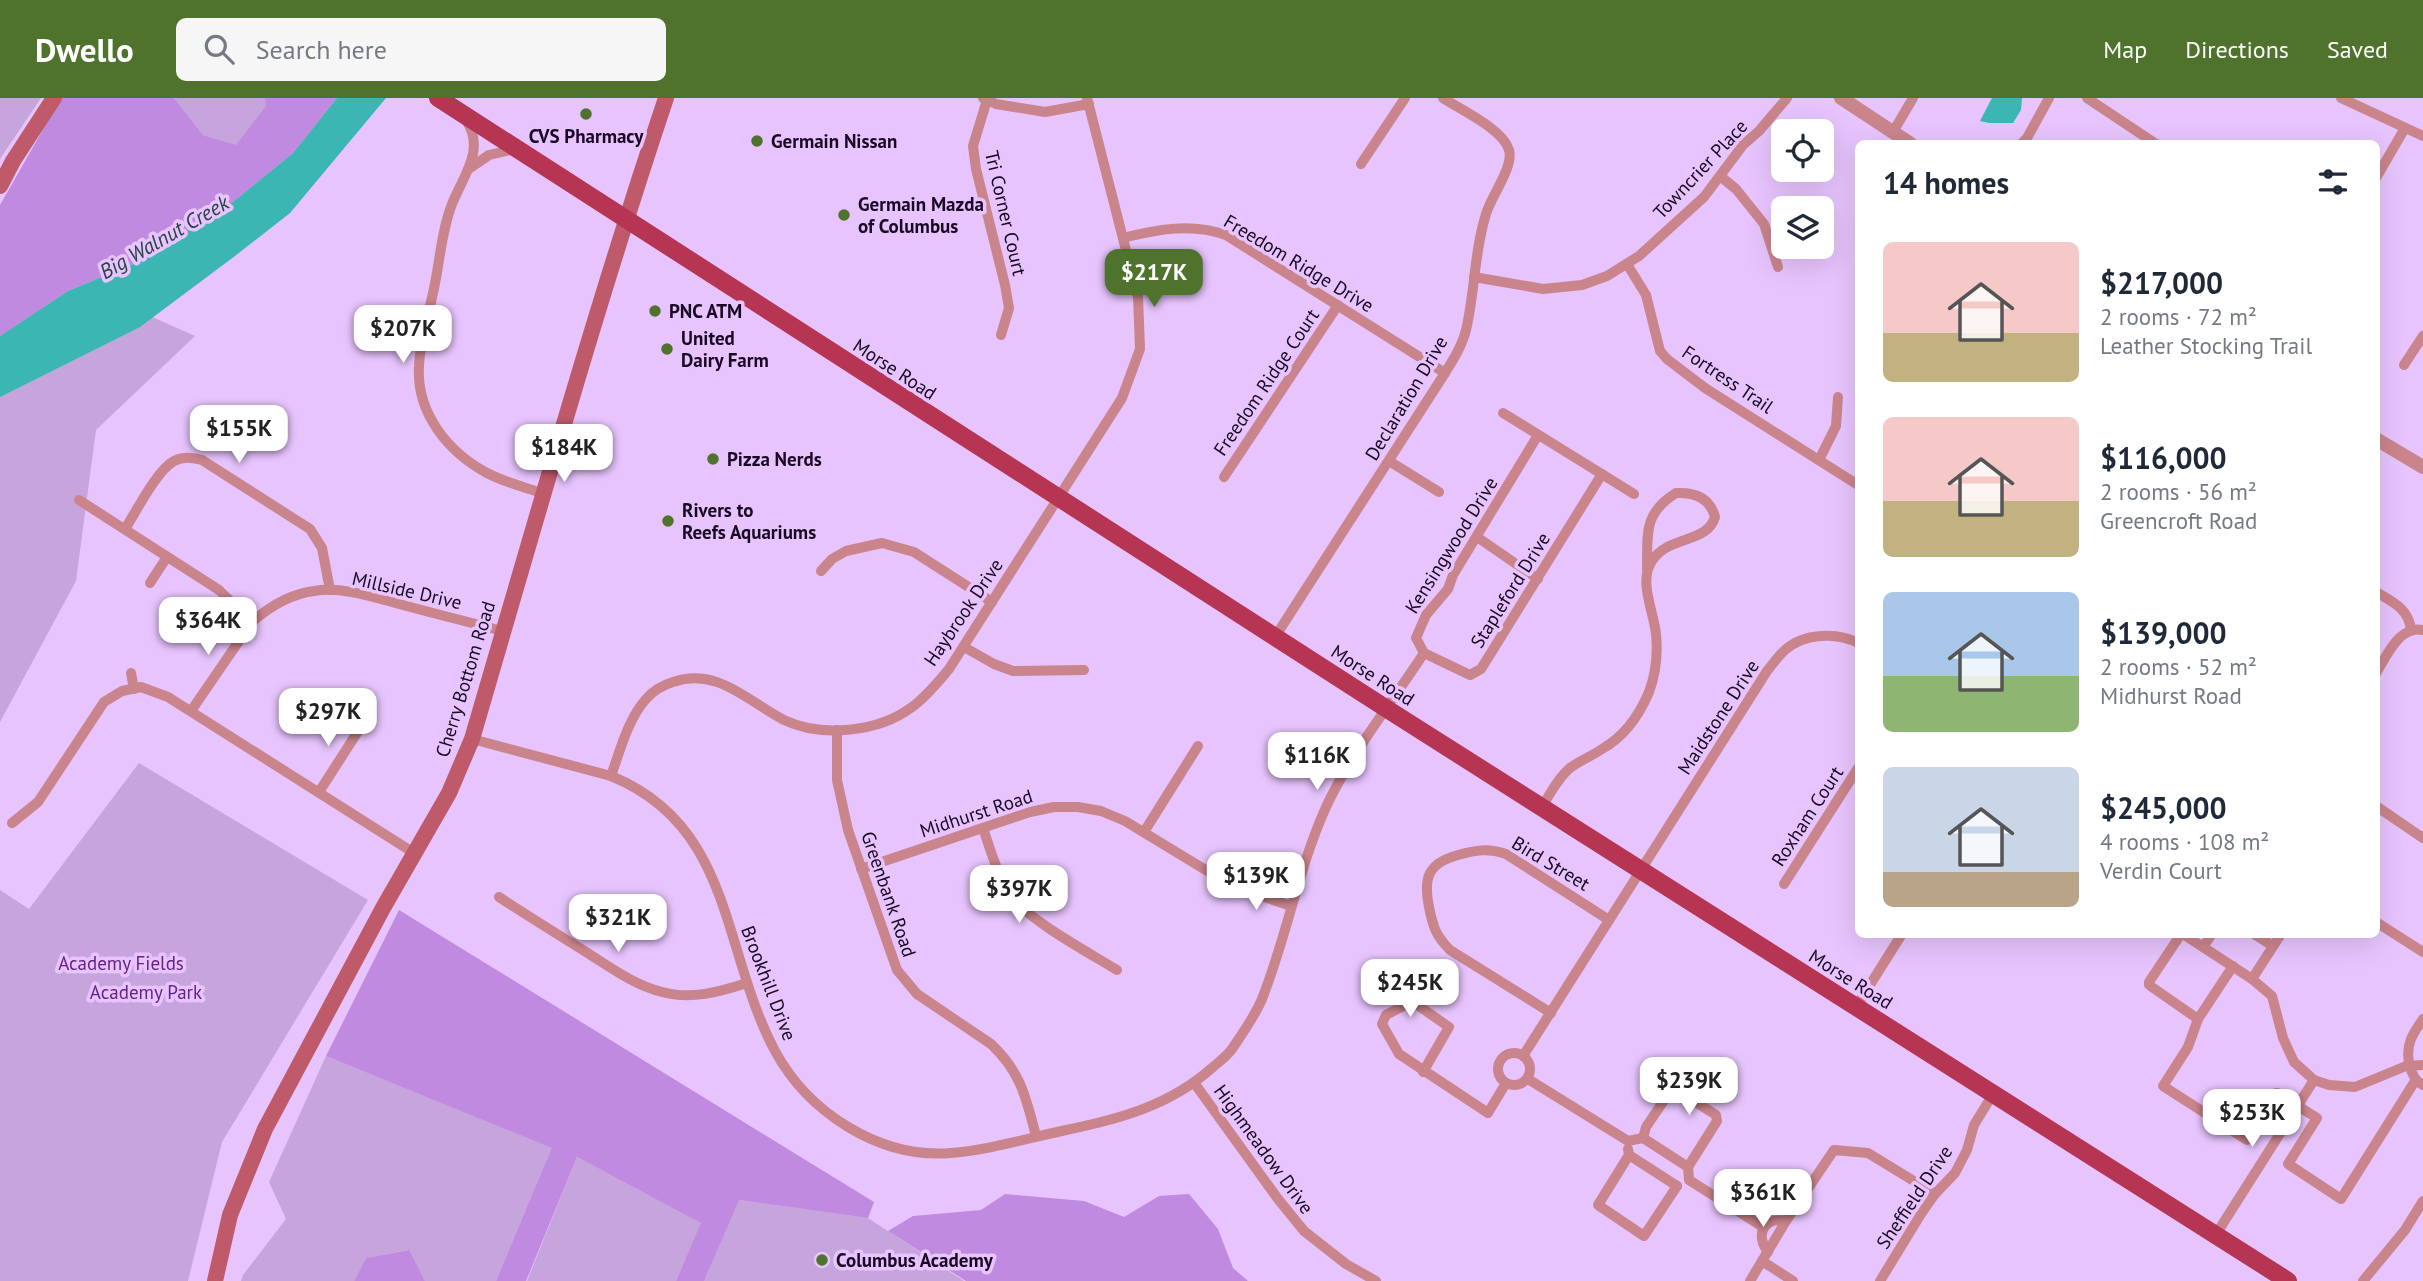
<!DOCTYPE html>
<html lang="en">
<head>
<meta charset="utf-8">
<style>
	:root { --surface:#fff; --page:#f6f6f7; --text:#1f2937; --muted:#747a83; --accent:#4f732c }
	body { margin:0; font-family:"PT Sans",sans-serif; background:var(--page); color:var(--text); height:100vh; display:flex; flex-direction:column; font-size:26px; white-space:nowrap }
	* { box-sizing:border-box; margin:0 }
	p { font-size:23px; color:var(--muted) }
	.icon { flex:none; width:38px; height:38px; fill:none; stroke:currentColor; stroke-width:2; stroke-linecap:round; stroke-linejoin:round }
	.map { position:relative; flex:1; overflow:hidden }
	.panel { position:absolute; left:1855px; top:42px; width:525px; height:798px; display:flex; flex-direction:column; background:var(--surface); border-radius:10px; box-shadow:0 7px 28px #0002 }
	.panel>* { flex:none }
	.buttons { position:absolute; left:1771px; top:21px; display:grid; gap:14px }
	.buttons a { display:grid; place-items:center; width:63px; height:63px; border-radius:10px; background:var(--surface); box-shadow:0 7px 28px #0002; font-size:35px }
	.price { position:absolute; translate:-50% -60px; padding:0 16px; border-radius:14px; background:#fff; color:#222; font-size:23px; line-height:46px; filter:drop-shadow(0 2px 4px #0008) }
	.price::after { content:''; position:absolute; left:50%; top:42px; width:21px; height:16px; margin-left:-10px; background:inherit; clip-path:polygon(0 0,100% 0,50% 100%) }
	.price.on { background:var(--accent); color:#fff }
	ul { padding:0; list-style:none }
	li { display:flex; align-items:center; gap:21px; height:175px; padding:0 28px }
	li span { display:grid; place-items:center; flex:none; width:196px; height:140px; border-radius:10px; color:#555 }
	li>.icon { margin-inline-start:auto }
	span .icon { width:84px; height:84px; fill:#fffc; stroke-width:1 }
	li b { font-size:30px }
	h2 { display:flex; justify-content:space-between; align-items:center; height:84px; padding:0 28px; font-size:30px }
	header { display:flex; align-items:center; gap:42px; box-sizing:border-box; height:98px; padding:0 35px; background:var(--accent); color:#fff }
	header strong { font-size:33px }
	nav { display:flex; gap:38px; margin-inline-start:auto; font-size:24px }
	.search { width:490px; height:63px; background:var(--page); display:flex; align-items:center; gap:18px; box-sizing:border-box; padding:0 24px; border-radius:10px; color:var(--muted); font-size:26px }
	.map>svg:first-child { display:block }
	.green { fill:#c6a4dc }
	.forest { fill:#bf8adf }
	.water { fill:#3bb6b2 }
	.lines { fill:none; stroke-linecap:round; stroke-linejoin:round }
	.minor { stroke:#ca848c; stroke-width:10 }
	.tertiary { stroke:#ca848c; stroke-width:14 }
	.secondary { stroke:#bf5a6a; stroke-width:16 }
	.primary { stroke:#b53552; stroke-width:18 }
	.poi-dot { fill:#4f732c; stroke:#e7c4fd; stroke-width:2.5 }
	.labels { text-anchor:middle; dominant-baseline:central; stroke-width:7; stroke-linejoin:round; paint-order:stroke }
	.poi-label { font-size:19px; font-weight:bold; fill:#190922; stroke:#e7c4fd; text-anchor:start }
	.street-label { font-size:19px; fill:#190922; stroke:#e7c4fd }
	.park-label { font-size:19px; fill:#662387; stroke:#e7c4fd }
	.water-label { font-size:21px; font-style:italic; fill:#294342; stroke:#e7c4fd }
</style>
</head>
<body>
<header>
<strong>Dwello</strong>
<div class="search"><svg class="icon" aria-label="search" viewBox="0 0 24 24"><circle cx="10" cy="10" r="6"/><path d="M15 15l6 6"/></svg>Search here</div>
<nav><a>Map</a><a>Directions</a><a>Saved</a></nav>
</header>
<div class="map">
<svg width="2423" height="1183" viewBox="0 0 2423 1183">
	<rect width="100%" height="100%" fill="#e7c4fd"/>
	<g class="green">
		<path d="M0 0H41L0 61Z"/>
		<path d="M174 0H265L267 8 237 48 203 37Z"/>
		<path d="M105 198 195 238 96 332 76 483 0 624V267Z"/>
		<path d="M139 665 368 802 222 1044 188 1183H0V792L29 811Z"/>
		<path d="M326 958 553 1050 496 1183H425L408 1152 366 1160 354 1183H241L243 1177 286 1121 269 1084Z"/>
		<path d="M577 1059 702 1125 676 1183H527Z"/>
		<path d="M738 1102 868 1120 964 1183H704Z"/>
	</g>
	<g class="forest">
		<path d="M61 0H174L203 37 236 47 266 8 265 0H337L293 55 233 104 143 162 68 193 0 238V107Z"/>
		<path d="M399 812 874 1104 868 1120 739 1102 704 1183H676L701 1125 577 1059 526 1183H496L552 1050 326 958Z"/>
		<path d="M1005 1096 1084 1103 1124 1119 1159 1098 1189 1096 1218 1131 1233 1170 1248 1183H966L888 1133 913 1118 981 1112Z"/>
		<path d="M409 1152 425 1183H354L366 1160Z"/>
	</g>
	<g class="water">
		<path d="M337 0H386L290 115 235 158 140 229 0 299V238L68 193 143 162 233 104 293 55Z"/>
		<path d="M1992 0H2022L2021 12 2013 25H1989L1980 23Z"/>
	</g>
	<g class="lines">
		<g class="minor">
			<path d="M983 0 996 6 1045 14 1089 6"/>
			<path d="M2087 0 2156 46"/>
			<path d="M2341 0 2423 38"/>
			<path d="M987 2 973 48 976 71 1005 187 1009 210 1001 237"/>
			<path d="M466 22C486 52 463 78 452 106 441 134 440 165 433 195 428 218 420 244 419 268 416 315 448 354 487 375 504 384 524 389 542 395"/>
			<path d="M1893 34 1913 0"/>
			<path d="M2021 46 2027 40 2049 0"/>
			<path d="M1361 66 1405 0"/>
			<path d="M470 70 489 57 515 51"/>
			<path d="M1720 78 1736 91 1764 126 1778 169"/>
			<path d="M2376 80 2405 30"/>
			<path d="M1123 140C1159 131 1191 125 1226 137L1445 275"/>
			<path d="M1627 166 1646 197 1660 253 1667 261 1705 290 1858 387"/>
			<path d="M1474 179 1543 191 1582 187 1607 178 1639 158 1704 99 1743 47 1759 33 1787 0"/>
			<path d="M2404 267 2423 238"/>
			<path d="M1503 315 1634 396"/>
			<path d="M1819 362 1836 328 1838 299"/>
			<path d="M1389 363 1439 394"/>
			<path d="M1224 379 1338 207"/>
			<path d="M79 402 219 492 252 524"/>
			<path d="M125 431C136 414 157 372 174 363 184 358 192 360 202 362L310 431 322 450 330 492"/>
			<path d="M1477 439 1538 481"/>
			<path d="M821 473 832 461 846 453 882 445 914 454 992 504"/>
			<path d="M150 485 167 459"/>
			<path d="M2376 494C2393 504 2409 511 2411 532"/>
			<path d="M1275 539 1445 275C1453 262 1462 248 1466 232 1475 194 1474 154 1486 116 1491 98 1514 69 1509 52 1503 31 1461 12 1443 0"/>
			<path d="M964 549 994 566 1013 573 1084 572"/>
			<path d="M1424 555 1470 577 1481 571 1602 376"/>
			<path d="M1424 555 1416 540 1426 517 1448 491 1453 477 1538 337"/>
			<path d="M131 575 134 591"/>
			<path d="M2376 575C2387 558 2399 527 2423 532"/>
			<path d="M191 613 252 524C269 509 291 496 314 493 343 488 376 500 403 507 436 516 469 524 502 533"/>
			<path d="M837 632V682L848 732 897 872 917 896 991 946C1021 974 1026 1000 1036 1038"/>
			<path d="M472 641 611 678C734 728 721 852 775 953 808 1014 879 1061 951 1055 990 1052 1028 1040 1066 1032 1120 1021 1171 1007 1213 969 1220 963 1227 958 1232 951 1242 936 1255 918 1262 901 1287 838 1298 771 1326 709 1350 657 1392 604 1424 555"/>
			<path d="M611 678C620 653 628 621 646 601 653 593 663 587 673 584 718 569 747 603 784 622 822 640 879 634 912 609 926 599 938 584 949 571L1122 300 1140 251 1138 199 1087 0"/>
			<path d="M319 694 364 624"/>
			<path d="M2376 708 2423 740"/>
			<path d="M1542 709C1550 696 1558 680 1570 670 1579 663 1592 658 1602 651 1625 638 1639 618 1649 594 1656 575 1658 556 1656 536 1654 514 1638 483 1652 463 1668 437 1707 446 1715 419 1710 400 1695 394 1676 395 1642 416 1648 438 1647 472"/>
			<path d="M12 725 38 704 104 604 122 593 141 589 168 599 414 755"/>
			<path d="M983 730C991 754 998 779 1013 800 1030 823 1091 856 1117 872"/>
			<path d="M1144 734 1198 648"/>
			<path d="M861 771 1030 714 1054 709H1078L1101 713 1125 723 1232 788 1291 808"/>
			<path d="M1784 786 1858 670"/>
			<path d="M499 799C528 818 557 836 586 854 610 869 634 887 662 894 691 902 719 894 747 885"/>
			<path d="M2376 824 2423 854"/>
			<path d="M2181 836 2149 884V887L2198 921"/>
			<path d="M2183 836 2252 881 2272 898 2283 940 2294 964 2314 982 2329 987 2355 989 2406 968 2423 967"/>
			<path d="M2254 836 2273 848"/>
			<path d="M2203 849 2212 836"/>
			<path d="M2233 868 2198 921 2188 949 2163 988 2247 1042 2277 995 2317 1020 2288 1066 2341 1101 2415 983"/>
			<path d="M2252 881 2281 836"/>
			<path d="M1856 909 1902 836"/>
			<path d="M1551 915 1450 852C1436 838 1433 829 1429 809 1423 780 1428 765 1458 757 1476 752 1488 750 1506 756L1609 822"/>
			<path d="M2423 921C2419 927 2414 934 2411 941 2405 956 2409 980 2423 987"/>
			<circle cx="1514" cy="971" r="16"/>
			<path d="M1523 958 1767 573C1773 566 1778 558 1785 552 1804 535 1837 534 1858 545"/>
			<path d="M1423 974 1449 929 1416 906 1409 905 1386 917 1382 926 1399 956 1488 1015 1506 985"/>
			<path d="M1528 981 1628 1043 1643 1040 1688 1069 1689 1082 1763 1129"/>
			<path d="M1195 986 1278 1101 1304 1133 1346 1166 1376 1183"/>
			<path d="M1643 1040 1646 1029 1669 995 1680 994 1716 1017 1717 1023 1688 1069"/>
			<path d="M1628 1051 1629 1057 1677 1088"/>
			<path d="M1629 1057 1598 1107 1644 1138 1677 1088"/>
			<path d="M2215 1138 2314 982"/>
			<path d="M1768 1154C1755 1138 1763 1118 1786 1123"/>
			<path d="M1762 1163 1793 1183"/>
			<path d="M1750 1183 1786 1123 1834 1052 1868 1055 1935 1096"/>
			<path d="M1880 1183 1921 1116 1935 1096 1955 1075 1967 1052 1974 1027 1993 996"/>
			<path d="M2363 1183 2405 1132 2423 1103"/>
		</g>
		<g class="tertiary">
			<path d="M1841 0 1911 46"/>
			<path d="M2376 341 2423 369"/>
		</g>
		<g class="secondary">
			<path d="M0 88 13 63 54 0"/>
			<path d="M215 1183 230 1117 265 1031 383 810 449 695 472 641C535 426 595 212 666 0"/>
		</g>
		<path class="primary" d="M438 0 1387 611 2288 1183"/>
	</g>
	<g class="poi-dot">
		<circle cx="586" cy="16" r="7"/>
		<circle cx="757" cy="43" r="7"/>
		<circle cx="844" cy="117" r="7"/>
		<circle cx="655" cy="213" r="7"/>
		<circle cx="667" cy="251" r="7"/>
		<circle cx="713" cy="361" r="7"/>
		<circle cx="668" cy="423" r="7"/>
		<circle cx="822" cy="1162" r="7"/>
	</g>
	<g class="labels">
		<g class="poi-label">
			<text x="586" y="38" text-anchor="middle">CVS Pharmacy</text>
			<text x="771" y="43">Germain Nissan</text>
			<text x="858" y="106">Germain Mazda<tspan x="858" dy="22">of Columbus</tspan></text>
			<text x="669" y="213">PNC ATM</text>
			<text x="681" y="240">United<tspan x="681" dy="22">Dairy Farm</tspan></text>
			<text x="727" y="361">Pizza Nerds</text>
			<text x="682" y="412">Rivers to<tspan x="682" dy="22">Reefs Aquariums</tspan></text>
			<text x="836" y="1162">Columbus Academy</text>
		</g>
		<g class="street-label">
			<text transform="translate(1700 71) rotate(-47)">Towncrier Place</text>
			<text transform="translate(1006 115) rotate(77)">Tri Corner Court</text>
			<text transform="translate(1299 165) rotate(31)">Freedom Ridge Drive</text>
			<text transform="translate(895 271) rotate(33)">Morse Road</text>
			<text transform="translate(1728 281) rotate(34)">Fortress Trail</text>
			<text transform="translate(1266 284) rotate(-56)">Freedom Ridge Court</text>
			<text transform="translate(1406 300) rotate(-59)">Declaration Drive</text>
			<text transform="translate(1451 447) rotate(-58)">Kensingwood Drive</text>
			<text transform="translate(407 492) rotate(13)">Millside Drive</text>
			<text transform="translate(1510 492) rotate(-58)">Stapleford Drive</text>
			<text transform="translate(963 514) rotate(-56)">Haybrook Drive</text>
			<text transform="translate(1373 577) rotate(33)">Morse Road</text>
			<text transform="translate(465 581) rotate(-73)">Cherry Bottom Road</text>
			<text transform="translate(1718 619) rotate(-57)">Maidstone Drive</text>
			<text transform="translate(976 715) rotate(-18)">Midhurst Road</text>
			<text transform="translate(1807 718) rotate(-57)">Roxham Court</text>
			<text transform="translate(1551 765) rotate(31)">Bird Street</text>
			<text transform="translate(889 796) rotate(71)">Greenbank Road</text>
			<text transform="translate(1851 881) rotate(32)">Morse Road</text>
			<text transform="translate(769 885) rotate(69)">Brookhill Drive</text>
			<text transform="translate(1264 1051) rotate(54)">Highmeadow Drive</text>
			<text transform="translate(1914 1099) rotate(-56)">Sheffield Drive</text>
		</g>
		<g class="park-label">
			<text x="121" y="865">Academy Fields</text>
			<text x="146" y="894">Academy Park</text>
		</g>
		<g class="water-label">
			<text transform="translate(164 139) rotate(-30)">Big Walnut Creek</text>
		</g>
	</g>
</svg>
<div class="buttons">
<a><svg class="icon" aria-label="locate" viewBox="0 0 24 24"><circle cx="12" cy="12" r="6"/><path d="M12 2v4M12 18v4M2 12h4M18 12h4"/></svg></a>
<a><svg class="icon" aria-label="layers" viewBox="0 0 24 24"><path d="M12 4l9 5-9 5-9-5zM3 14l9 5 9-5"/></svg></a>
</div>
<b class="price on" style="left:1154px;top:211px">$217K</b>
<b class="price" style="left:403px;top:267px">$207K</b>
<b class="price" style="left:239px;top:367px">$155K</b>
<b class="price" style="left:564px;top:386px">$184K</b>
<b class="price" style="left:208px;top:559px">$364K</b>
<b class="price" style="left:328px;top:650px">$297K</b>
<b class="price" style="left:1317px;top:694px">$116K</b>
<b class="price" style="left:1256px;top:814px">$139K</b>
<b class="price" style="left:1019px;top:827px">$397K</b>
<b class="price" style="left:618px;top:856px">$321K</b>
<b class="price" style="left:1410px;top:921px">$245K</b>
<b class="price" style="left:1689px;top:1019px">$239K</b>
<b class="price" style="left:2252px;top:1051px">$253K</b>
<b class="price" style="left:1763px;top:1131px">$361K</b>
<section class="panel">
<h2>14 homes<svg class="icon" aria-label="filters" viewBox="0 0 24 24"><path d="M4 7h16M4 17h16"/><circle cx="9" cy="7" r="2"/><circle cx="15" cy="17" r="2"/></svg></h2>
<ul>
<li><span style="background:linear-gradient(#f6c9c9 65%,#c2b280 0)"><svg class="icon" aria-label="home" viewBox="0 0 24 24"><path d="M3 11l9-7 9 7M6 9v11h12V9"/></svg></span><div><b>$217,000</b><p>2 rooms · 72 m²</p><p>Leather Stocking Trail</p></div></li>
<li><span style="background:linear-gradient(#f6c9c9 60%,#c2b280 0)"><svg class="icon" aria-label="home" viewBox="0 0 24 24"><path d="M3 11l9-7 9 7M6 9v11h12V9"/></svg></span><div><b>$116,000</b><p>2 rooms · 56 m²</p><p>Greencroft Road</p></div></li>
<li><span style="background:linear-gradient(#a9c7e8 60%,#8fb573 0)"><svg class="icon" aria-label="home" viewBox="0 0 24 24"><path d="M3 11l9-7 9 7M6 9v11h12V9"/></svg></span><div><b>$139,000</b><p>2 rooms · 52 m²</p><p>Midhurst Road</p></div></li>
<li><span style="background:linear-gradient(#c9d6e8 75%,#b9a48a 0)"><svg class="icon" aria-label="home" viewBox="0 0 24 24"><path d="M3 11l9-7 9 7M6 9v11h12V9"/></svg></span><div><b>$245,000</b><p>4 rooms · 108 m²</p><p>Verdin Court</p></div></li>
</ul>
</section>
</div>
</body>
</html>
